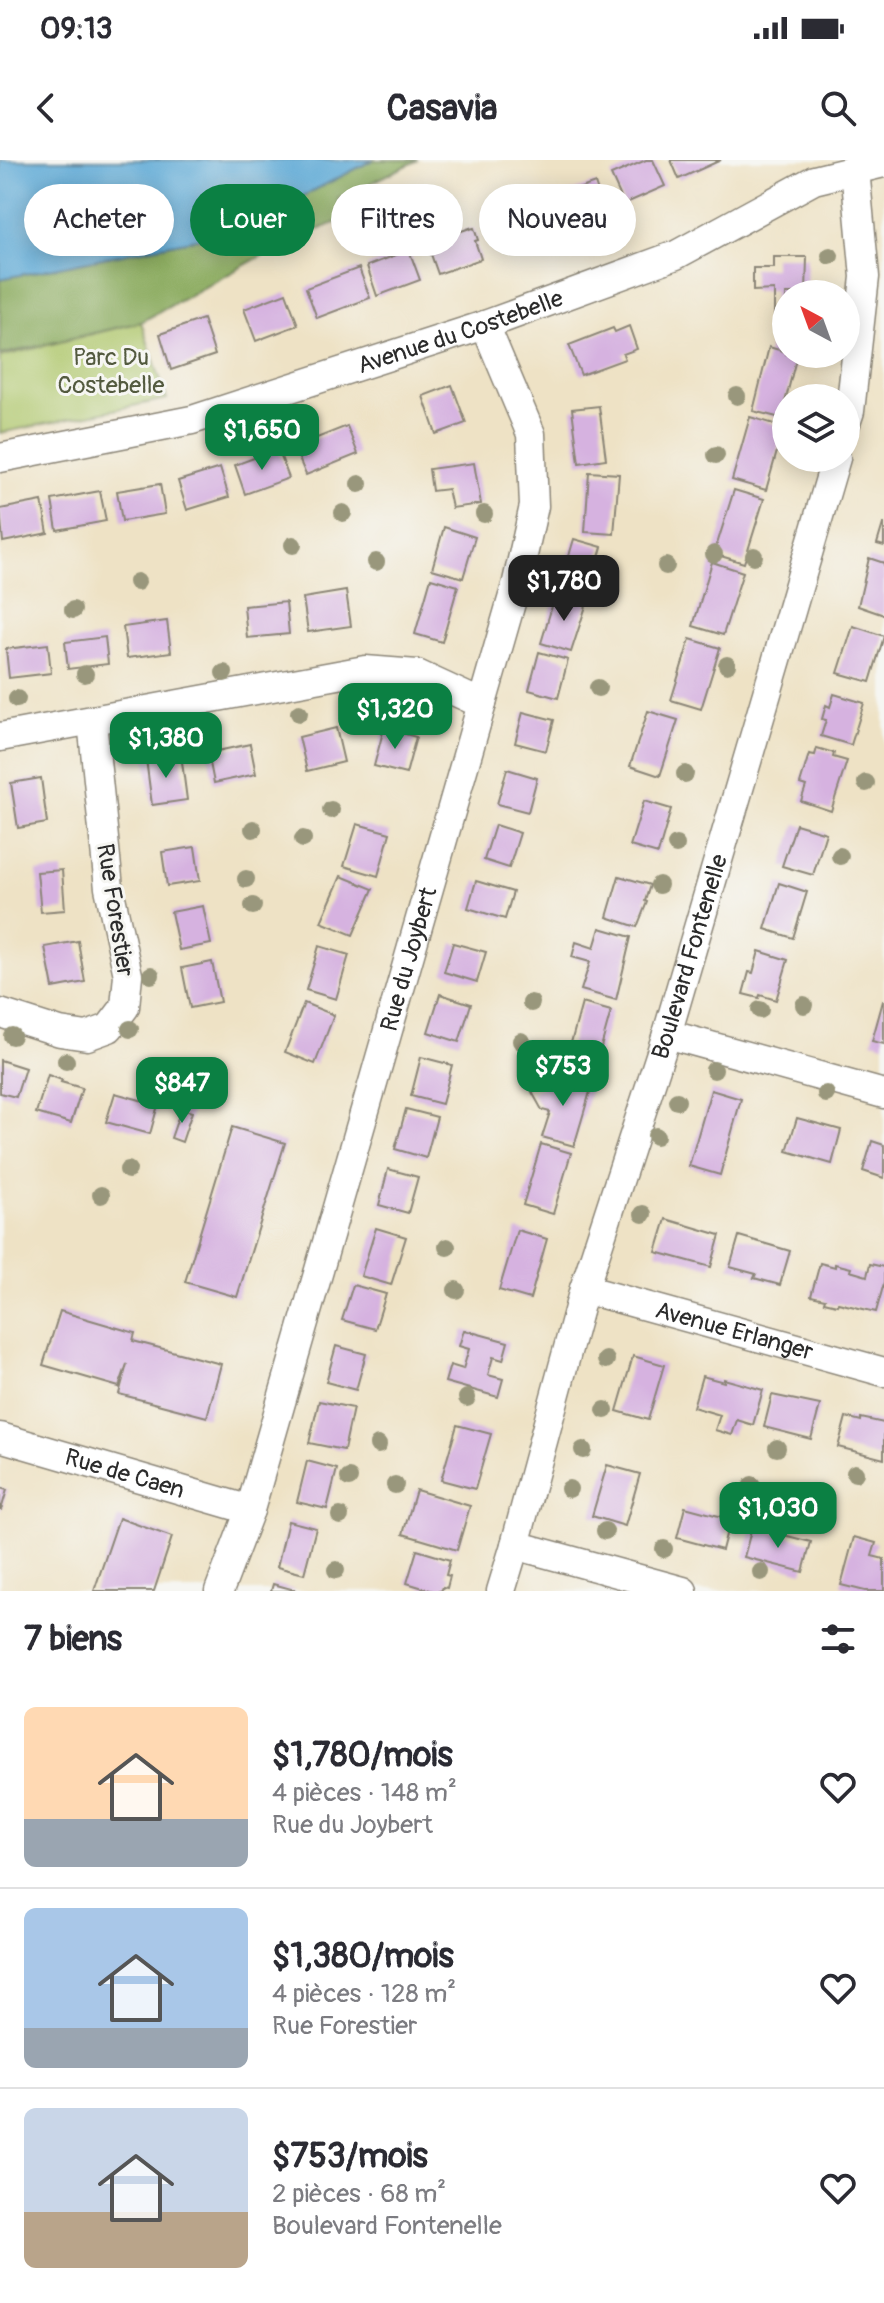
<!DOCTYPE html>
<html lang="fr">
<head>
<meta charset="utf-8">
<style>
	:root { --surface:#fff; --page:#f2f2f3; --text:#2b2b33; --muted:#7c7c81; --line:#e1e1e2; --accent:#0b8043 }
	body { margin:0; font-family:Pangolin,sans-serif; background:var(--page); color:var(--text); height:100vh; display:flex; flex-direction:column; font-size:30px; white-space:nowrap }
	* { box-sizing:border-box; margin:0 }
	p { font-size:26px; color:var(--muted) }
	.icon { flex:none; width:44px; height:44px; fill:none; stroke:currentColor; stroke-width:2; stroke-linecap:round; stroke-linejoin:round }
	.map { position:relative; height:1431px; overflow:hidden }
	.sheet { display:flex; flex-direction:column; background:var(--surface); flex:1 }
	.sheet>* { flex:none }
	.guide { position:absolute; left:24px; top:24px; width:836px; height:72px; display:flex; gap:16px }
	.needle { width:52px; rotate:319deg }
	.buttons { position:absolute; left:772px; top:120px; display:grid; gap:16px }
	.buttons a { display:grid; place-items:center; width:88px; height:88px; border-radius:50%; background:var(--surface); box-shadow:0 4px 20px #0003; font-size:40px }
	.price { position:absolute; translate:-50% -68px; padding:0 18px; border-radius:16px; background:var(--accent); color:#fff; font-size:26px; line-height:52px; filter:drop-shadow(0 2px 4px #0008) }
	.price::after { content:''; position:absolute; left:50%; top:48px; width:24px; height:18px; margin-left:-12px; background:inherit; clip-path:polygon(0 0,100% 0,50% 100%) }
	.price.active { background:#222; color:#fff }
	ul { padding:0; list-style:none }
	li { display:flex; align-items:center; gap:24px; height:200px; padding:0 24px }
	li+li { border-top:2px solid var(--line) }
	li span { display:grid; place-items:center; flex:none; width:224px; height:160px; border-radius:12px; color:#555 }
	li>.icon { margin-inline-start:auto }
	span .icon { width:96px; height:96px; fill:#fffc; stroke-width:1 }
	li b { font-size:34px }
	h2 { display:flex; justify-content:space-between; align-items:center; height:96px; padding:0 24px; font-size:34px }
	.pill { padding:0 28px; border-radius:36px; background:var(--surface); box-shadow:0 4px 20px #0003; font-size:28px; line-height:72px }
	.pill.active { background:var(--accent); color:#fff }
	.status { display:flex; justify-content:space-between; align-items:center; height:56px; padding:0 40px; background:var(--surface); direction:ltr }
	.status svg { height:22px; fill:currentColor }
	header { display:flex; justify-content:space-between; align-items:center; height:104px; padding:0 24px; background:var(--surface); font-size:36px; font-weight:700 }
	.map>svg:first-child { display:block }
	.green { fill:#b0c86e; stroke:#6e7a4c; stroke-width:2 }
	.forest { fill:#8cac61; stroke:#5c6c46; stroke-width:2 }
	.water { fill:#5ca8d5; stroke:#446a80; stroke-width:2 }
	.building { fill:#d6b2e0 }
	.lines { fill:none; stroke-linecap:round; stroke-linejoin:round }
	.street-casing { stroke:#8c8678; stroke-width:31 }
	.street { stroke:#fff; stroke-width:28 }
	.tree { fill:#99977b }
	.labels { text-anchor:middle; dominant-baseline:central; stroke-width:6; stroke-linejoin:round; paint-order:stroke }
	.street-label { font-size:24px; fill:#2b2b2b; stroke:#f6f6f2 }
	.park-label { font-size:24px; fill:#535a3f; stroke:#f6f6f2 }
</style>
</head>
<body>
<div class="status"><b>09:13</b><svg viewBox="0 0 49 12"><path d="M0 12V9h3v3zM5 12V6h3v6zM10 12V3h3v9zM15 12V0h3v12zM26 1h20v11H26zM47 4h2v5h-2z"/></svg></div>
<header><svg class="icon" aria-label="back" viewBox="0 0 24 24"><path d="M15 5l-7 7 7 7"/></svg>Casavia<svg class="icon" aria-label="search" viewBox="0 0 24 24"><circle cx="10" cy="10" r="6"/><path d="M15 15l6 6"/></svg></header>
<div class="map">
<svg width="884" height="1431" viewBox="0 0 884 1431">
	<rect width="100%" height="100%" fill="#f6f6f2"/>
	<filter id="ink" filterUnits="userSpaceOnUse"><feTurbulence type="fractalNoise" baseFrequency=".0125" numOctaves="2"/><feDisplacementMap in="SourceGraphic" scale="16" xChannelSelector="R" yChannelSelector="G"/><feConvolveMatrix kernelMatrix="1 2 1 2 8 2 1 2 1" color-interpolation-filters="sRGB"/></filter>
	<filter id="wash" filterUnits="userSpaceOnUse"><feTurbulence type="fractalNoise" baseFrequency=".006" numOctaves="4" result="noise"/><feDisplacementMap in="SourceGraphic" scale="32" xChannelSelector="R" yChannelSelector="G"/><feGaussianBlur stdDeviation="1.8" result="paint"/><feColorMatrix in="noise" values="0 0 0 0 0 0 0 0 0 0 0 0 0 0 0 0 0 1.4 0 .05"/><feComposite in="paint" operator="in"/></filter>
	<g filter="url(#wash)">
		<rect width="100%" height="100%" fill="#eee2c5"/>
		<path class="green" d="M141 162 167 239 0 273V197Z"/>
		<path class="forest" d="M373 0H418L338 39 343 60 285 83 141 162 0 195V119L235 71Z"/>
		<path class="water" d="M0 0H373L235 71 0 119Z"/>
		<g id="blocks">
			<g class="building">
				<path d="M646 0H653L665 26 624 44 611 15Z"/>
				<path d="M671 0H721L679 19Z"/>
				<path d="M595 23 605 53 561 69 550 39Z"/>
				<path d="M529 46 540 77 501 91 489 61Z"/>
				<path d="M470 68V69L474 68 478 80 475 81 481 99 438 114 427 83Z"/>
				<path d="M409 90 420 120 377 136 367 106Z"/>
				<path d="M774 97H807L806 134H786V164H774V130L753 131V108H774Z"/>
				<path d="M359 108 370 138 317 158 306 128Z"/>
				<path d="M286 133 298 165 256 181 244 149Z"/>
				<path d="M203 159 215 195 171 210 160 174Z"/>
				<path d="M629 166 637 189 623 194 625 199 581 215 569 185 613 168 615 172Z"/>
				<path d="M769 187 786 192V194L797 195 781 258 753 251Z"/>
				<path d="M452 225 466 263 436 274 423 236Z"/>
				<path d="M599 246 606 299 579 303 572 249Z"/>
				<path d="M750 257 784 267 766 330 732 320Z"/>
				<path d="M347 266 358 294 306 315 294 287Z"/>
				<path d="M278 289 289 318 245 334 235 305Z"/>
				<path d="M474 303 481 344 452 348 448 329 432 331 429 309Z"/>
				<path d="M220 308 229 337 187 350 178 321Z"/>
				<path d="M589 312 619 314 614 374 585 372Z"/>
				<path d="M160 324 165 354 122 361 117 331Z"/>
				<path d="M734 330 764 339 744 403 714 394Z"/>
				<path d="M100 331 106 361 57 370 52 340Z"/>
				<path d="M42 341 48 373 3 382 0 349Z"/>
				<path d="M883 364H884V386L877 384Z"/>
				<path d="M444 367 475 377 463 418 432 409Z"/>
				<path d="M574 379 602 387 591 424 563 416Z"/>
				<path d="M869 398 884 403V455L858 446Z"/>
				<path d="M712 402 743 412 723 475 693 466Z"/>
				<path d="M431 418 458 426 442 482 415 474Z"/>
				<path d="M346 431 351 466 308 472 303 438Z"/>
				<path d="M556 433 587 443 571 492 541 483Z"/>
				<path d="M286 442 289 474 247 478 244 446Z"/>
				<path d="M167 461 171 492 127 498 123 467Z"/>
				<path d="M853 466 884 476 870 522 838 513Z"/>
				<path d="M105 477 108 504 68 509 65 482Z"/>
				<path d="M690 479 720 488 701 549 671 540Z"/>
				<path d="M48 484 51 513 9 518 6 489Z"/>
				<path d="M539 492 568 500 558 538 529 530Z"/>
				<path d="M834 534 864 543 851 585 821 576 826 560 822 559 826 545 830 547Z"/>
				<path d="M648 551 678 560 660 616 630 606Z"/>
				<path d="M523 552 554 560 546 591 515 583Z"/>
				<path d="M336 568 344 602 307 611 299 577Z"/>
				<path d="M384 568 416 577 406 614 374 606Z"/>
				<path d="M250 584 256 614 214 623 208 593Z"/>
				<path d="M817 588 834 593 833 597 847 601 831 651 801 641 806 626 800 624 809 594 815 595Z"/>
				<path d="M181 594 187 640 152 645 146 599Z"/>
				<path d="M507 609 537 618 528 652 497 644Z"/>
				<path d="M41 618 47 663 18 668 11 623Z"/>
				<path d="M644 641 671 649 658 694 630 686Z"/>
				<path d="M357 664 390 673 378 716 344 706Z"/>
				<path d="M796 664 826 673 813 715 782 706Z"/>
				<path d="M495 665 520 673 509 708 484 700Z"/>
				<path d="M195 687 200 721 167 726 162 692Z"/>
				<path d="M62 710 65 750 41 752 37 712Z"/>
				<path d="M341 716 373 729 353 775 321 762Z"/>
				<path d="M619 716 650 725 645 741 647 742 637 767 607 757Z"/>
				<path d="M476 721 513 732 505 759 468 748Z"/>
				<path d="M779 723 807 732 793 778 765 769Z"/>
				<path d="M203 746 211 784 179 790 171 752Z"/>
				<path d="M600 768 631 777 616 840 581 830 590 802 572 797 576 782 594 788Z"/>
				<path d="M78 781 85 822 53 828 45 787Z"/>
				<path d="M453 783 486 792 477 822 444 812Z"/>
				<path d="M319 786 349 795 336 839 306 830Z"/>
				<path d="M759 791 788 800 776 840 760 835 759 838 743 834 749 812 753 813Z"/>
				<path d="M212 802 220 842 190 848 182 808Z"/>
				<path d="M440 834 471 844 459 882 428 872Z"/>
				<path d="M883 841H884V884L872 881Z"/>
				<path d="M304 843 334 855 315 904 285 892Z"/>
				<path d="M582 843 611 851 595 909 566 901Z"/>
				<path d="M421 897 452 905 442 944 411 936Z"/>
				<path d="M0 900 25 908 16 937 0 933Z"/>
				<path d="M48 915 62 920 61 922 82 928 71 963 36 953Z"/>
				<path d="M560 916 592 925 574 986 542 977 550 952 542 950 532 932 550 922 558 924Z"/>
				<path d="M711 930 741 939 720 1015 689 1006Z"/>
				<path d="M115 933 158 945 150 974 106 962Z"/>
				<path d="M181 949 192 952 182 982 171 978Z"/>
				<path d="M406 949 437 957 426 998 395 989Z"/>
				<path d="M797 958 841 970 832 1004 787 991Z"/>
				<path d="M232 967 285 983 237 1137 185 1122Z"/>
				<path d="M872 981 884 985V1018L863 1011Z"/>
				<path d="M541 984 571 993 553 1054 523 1045Z"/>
				<path d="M388 1009 418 1017 408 1053 379 1045Z"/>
				<path d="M666 1059 720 1075 711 1107 656 1092Z"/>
				<path d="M376 1068 406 1077 391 1125 361 1116Z"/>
				<path d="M517 1070 547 1079 530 1139 499 1130Z"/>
				<path d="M739 1076 790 1091 780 1125 754 1118 756 1114 730 1107Z"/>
				<path d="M820 1103 835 1107V1104L851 1108 850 1111 867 1116 870 1104 884 1107V1123L876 1152 838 1143 837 1145 824 1142 825 1139 811 1136Z"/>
				<path d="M353 1125 386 1134 375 1169 342 1160Z"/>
				<path d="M60 1151 135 1173 133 1181 221 1204 207 1257 119 1234 127 1204 119 1227 43 1205Z"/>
				<path d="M464 1170 508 1182 503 1200 493 1197 488 1215 503 1219 498 1237 445 1222 450 1205 463 1209 469 1189 459 1186Z"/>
				<path d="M336 1186 366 1194 356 1230 326 1222Z"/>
				<path d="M633 1196 664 1205 648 1260 617 1251Z"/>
				<path d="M702 1216 724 1222V1219L763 1230 753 1265 737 1260 732 1275 715 1270 720 1255 693 1247Z"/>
				<path d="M772 1235 820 1245 811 1279 764 1267Z"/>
				<path d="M319 1241 353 1248 344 1290 309 1283Z"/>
				<path d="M846 1257 861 1261V1258L884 1263V1299L838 1287Z"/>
				<path d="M457 1265 491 1274 475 1329 441 1320Z"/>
				<path d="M307 1301 337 1309 327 1349 297 1342Z"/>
				<path d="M607 1305 640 1314 625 1366 592 1356Z"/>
				<path d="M0 1328 7 1330 1 1350H0Z"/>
				<path d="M416 1330 470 1346 457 1390 403 1374Z"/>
				<path d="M685 1347 730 1359 722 1390 677 1378Z"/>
				<path d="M119 1358 172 1377 154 1431H94Z"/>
				<path d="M288 1361 316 1368 304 1414 277 1407Z"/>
				<path d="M752 1367 811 1382 803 1412 744 1397Z"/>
				<path d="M854 1377 876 1383 872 1396 884 1399V1431H865L841 1425Z"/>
				<path d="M417 1390 450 1400 446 1415 450 1416 447 1428 443 1427 441 1431H433L407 1423Z"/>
				<path d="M273 1424 295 1430V1431H271Z"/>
			</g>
		</g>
	</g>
	<g filter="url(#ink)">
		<use href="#blocks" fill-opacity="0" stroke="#8c8678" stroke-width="2"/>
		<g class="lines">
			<defs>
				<g id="street">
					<path d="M846 263 850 251 865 117 855 9"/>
					<path id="s1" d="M0 298 192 260 485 165 676 95 814 20 884 3"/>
					<path d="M0 577 365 510 417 514 482 544"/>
					<path d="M0 853 60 872 87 876 109 868 125 847 128 815 109 728 92 561"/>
					<path d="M667 874 884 934"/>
					<path id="s2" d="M584 1129 884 1212"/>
					<path id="s3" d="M0 1277 250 1350"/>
					<path d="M515 1385 683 1431"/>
					<path id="s4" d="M219 1431 250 1350 517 422 534 346 531 274 485 165"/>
					<path id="s5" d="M501 1431 515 1385 584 1129 667 874 836 298"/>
				</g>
			</defs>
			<use href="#street" class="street-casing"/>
			<use href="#street" class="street"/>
		</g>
		<g class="tree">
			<circle cx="830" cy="96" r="9"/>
			<circle cx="737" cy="236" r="9"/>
			<circle cx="716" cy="295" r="9"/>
			<circle cx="359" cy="324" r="9"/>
			<circle cx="343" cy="353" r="9"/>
			<circle cx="484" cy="354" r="9"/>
			<circle cx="293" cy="385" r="9"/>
			<circle cx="714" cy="394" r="9"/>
			<circle cx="754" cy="396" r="9"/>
			<circle cx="376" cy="402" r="9"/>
			<circle cx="666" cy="406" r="9"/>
			<circle cx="137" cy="422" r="9"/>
			<circle cx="73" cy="450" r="9"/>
			<circle cx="727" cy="505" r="9"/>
			<circle cx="224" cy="513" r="9"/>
			<circle cx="85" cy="514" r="9"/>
			<circle cx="598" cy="528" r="9"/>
			<circle cx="415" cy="535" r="9"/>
			<circle cx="17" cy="539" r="9"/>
			<circle cx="299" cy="553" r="9"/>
			<circle cx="142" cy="578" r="9"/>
			<circle cx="685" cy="614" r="9"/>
			<circle cx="866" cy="623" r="9"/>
			<circle cx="331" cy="650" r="9"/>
			<circle cx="253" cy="669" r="9"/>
			<circle cx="303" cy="679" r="9"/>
			<circle cx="676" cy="685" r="9"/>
			<circle cx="840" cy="696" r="9"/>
			<circle cx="246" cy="719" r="9"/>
			<circle cx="659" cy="725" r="9"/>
			<circle cx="253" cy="746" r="9"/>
			<circle cx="151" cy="815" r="9"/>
			<circle cx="531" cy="843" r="9"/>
			<circle cx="804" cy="845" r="9"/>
			<circle cx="760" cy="850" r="9"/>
			<circle cx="130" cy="869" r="9"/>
			<circle cx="12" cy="876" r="9"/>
			<circle cx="521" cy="881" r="9"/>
			<circle cx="66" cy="901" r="9"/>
			<circle cx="714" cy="910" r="9"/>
			<circle cx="152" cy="931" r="9"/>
			<circle cx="826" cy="934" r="9"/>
			<circle cx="677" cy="941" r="9"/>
			<circle cx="656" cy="976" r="9"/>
			<circle cx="128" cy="1010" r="9"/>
			<circle cx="101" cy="1035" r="9"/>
			<circle cx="643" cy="1054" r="9"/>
			<circle cx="447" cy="1087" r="9"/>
			<circle cx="456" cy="1130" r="9"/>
			<circle cx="606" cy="1200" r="9"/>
			<circle cx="467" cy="1238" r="9"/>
			<circle cx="605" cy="1250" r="9"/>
			<circle cx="378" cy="1285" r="9"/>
			<circle cx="777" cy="1288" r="9"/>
			<circle cx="583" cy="1290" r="9"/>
			<circle cx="855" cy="1313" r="9"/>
			<circle cx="349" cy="1318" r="9"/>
			<circle cx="395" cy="1325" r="9"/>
			<circle cx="752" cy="1325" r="9"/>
			<circle cx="569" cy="1329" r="9"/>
			<circle cx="340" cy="1356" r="9"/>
			<circle cx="605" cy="1371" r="9"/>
			<circle cx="664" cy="1389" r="9"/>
			<circle cx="336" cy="1410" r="9"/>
			<circle cx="761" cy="1412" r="9"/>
		</g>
	</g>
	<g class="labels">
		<g class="street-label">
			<text stroke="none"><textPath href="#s1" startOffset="478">Avenue du Costebelle</textPath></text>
			<text transform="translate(115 750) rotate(81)">Rue Forestier</text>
			<text stroke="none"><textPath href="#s5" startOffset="662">Boulevard Fontenelle</textPath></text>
			<text stroke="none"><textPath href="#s4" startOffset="660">Rue du Joybert</textPath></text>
			<text stroke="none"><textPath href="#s2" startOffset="156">Avenue Erlanger</textPath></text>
			<text stroke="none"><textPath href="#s3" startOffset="130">Rue de Caen</textPath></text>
		</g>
		<g class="park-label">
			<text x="111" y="197">Parc Du<tspan x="111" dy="28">Costebelle</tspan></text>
		</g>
	</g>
</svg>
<div class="buttons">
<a><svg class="needle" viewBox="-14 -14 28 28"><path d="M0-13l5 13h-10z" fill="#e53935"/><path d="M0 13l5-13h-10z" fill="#7c7c81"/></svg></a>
<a><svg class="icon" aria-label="layers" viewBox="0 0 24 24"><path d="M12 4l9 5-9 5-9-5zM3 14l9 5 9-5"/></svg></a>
</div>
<b class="price" style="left:262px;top:312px">$1,650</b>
<b class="price active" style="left:564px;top:463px">$1,780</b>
<b class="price" style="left:395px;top:591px">$1,320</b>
<b class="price" style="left:166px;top:620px">$1,380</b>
<b class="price" style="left:563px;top:948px">$753</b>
<b class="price" style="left:182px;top:965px">$847</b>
<b class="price" style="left:778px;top:1390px">$1,030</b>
<div class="guide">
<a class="pill">Acheter</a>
<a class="pill active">Louer</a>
<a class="pill">Filtres</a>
<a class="pill">Nouveau</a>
</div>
</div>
<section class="sheet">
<h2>7 biens<svg class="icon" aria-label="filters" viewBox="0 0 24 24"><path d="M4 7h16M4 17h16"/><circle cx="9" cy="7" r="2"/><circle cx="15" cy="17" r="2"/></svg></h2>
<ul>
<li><span style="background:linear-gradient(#ffd9b3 70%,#9aa5b1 0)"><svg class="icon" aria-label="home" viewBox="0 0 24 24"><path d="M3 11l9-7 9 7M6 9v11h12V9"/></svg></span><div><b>$1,780/mois</b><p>4 pièces · 148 m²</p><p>Rue du Joybert</p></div><svg class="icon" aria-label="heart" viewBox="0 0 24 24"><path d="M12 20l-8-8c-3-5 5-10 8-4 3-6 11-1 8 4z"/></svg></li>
<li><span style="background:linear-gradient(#a9c7e8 75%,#9aa5b1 0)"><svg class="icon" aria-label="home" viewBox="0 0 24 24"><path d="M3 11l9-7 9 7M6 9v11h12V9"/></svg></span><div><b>$1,380/mois</b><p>4 pièces · 128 m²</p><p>Rue Forestier</p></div><svg class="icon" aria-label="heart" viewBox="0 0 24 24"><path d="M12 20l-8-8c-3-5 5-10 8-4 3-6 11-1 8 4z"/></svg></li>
<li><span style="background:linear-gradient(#c9d6e8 65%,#b9a48a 0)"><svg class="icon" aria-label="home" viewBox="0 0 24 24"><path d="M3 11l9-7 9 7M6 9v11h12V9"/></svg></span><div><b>$753/mois</b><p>2 pièces · 68 m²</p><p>Boulevard Fontenelle</p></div><svg class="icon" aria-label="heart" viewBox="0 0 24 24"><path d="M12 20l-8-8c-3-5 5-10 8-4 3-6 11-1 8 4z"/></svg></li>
</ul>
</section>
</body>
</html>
